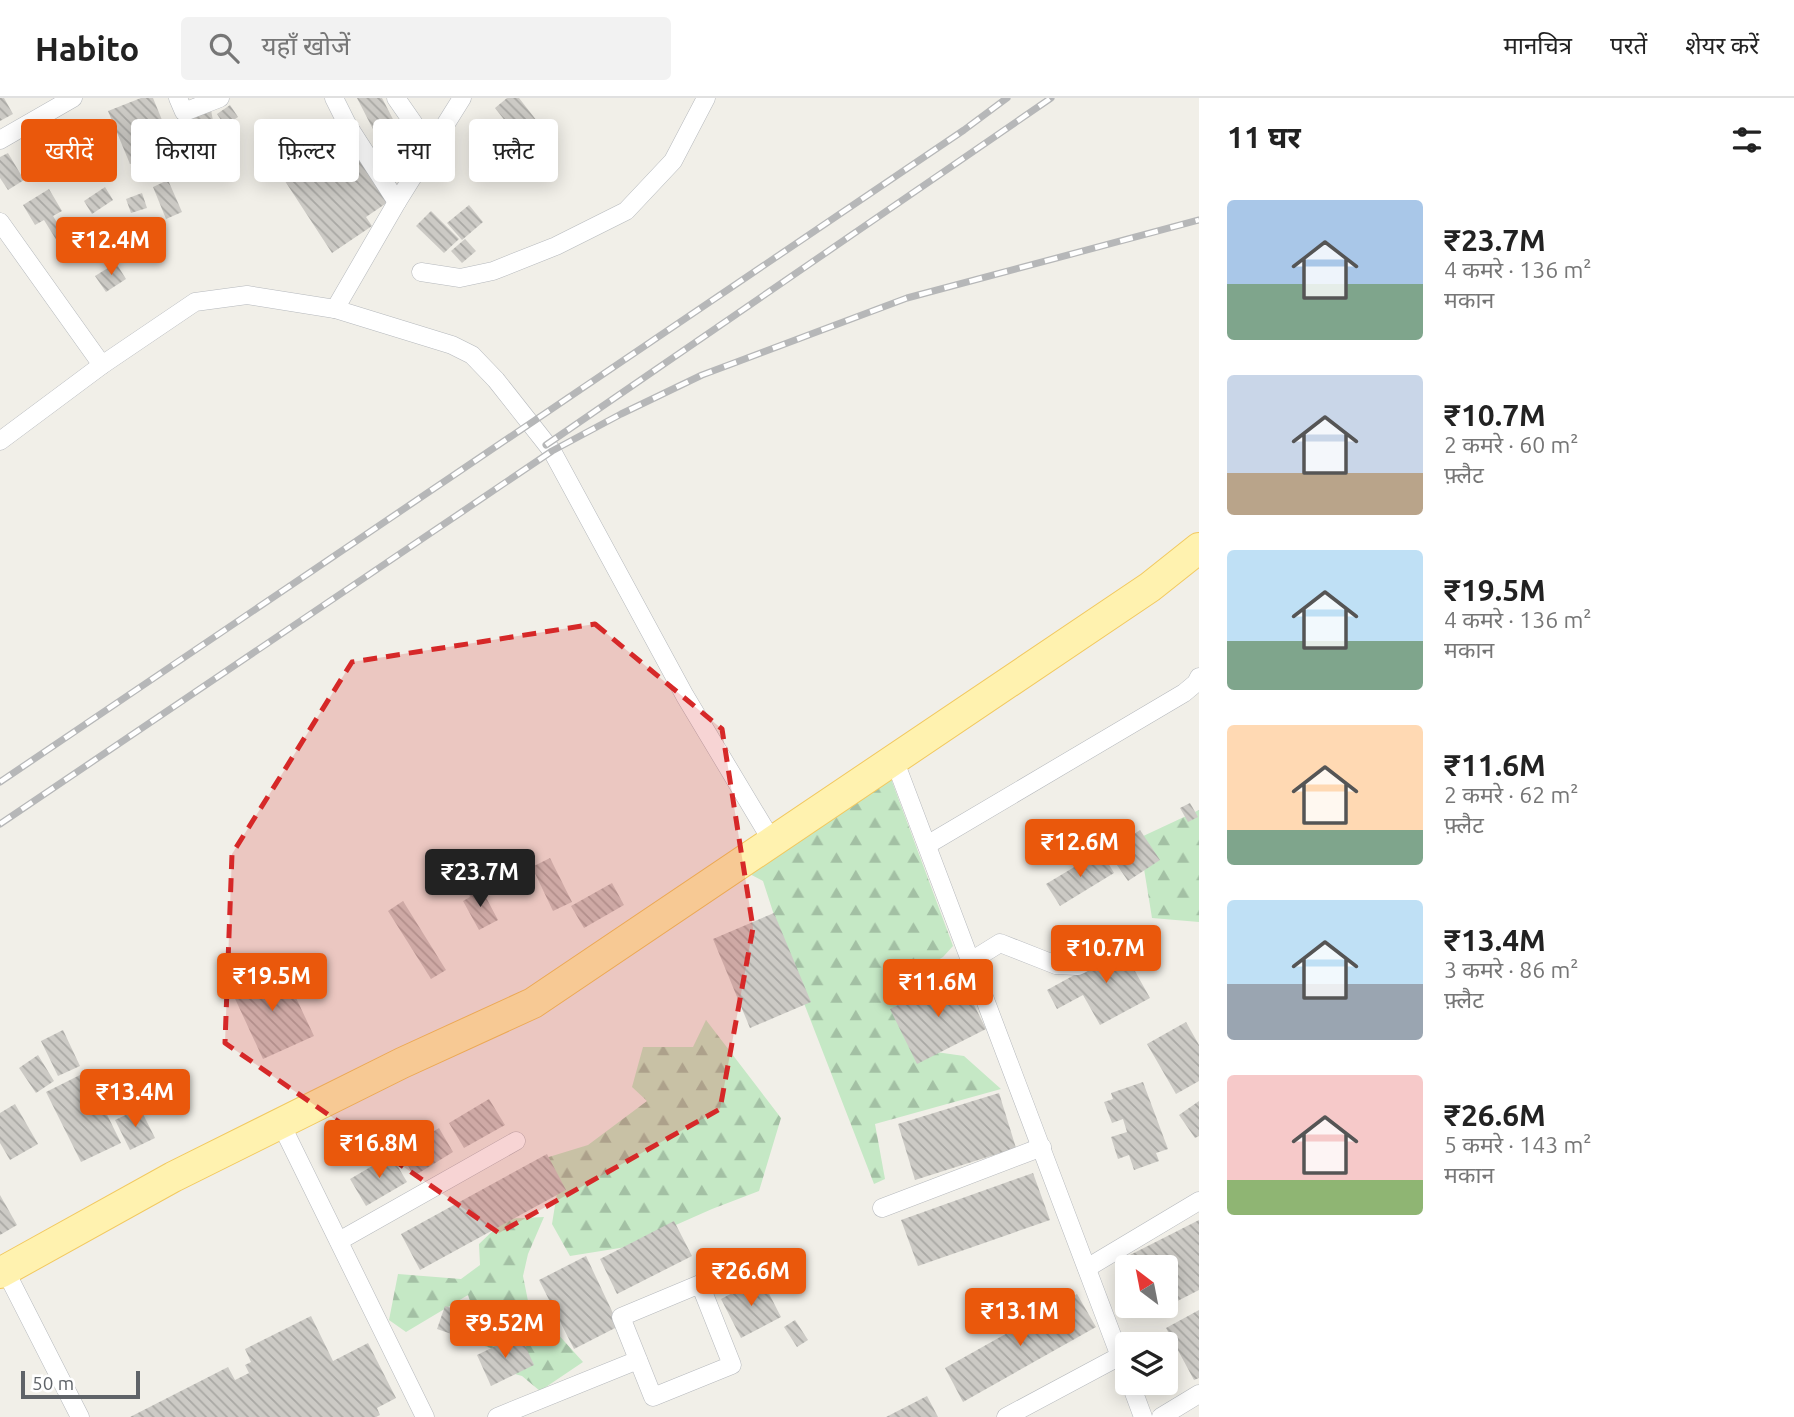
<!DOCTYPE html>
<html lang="hi">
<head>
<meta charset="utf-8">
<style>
	:root { --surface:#fff; --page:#f2f2f2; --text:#222; --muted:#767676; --line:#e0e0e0; --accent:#ea580c }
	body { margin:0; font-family:Ubuntu,"Noto Sans Devanagari",sans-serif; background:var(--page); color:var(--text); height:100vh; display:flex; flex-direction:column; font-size:26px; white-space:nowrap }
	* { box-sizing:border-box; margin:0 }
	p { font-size:23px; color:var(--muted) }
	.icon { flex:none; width:38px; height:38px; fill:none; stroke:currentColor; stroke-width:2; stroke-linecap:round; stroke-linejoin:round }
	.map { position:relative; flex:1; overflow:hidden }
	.details { display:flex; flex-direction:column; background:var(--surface); width:595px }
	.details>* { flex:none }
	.guide { position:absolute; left:21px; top:21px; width:665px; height:63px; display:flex; gap:14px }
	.needle { width:46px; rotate:328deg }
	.fabs { position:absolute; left:1115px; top:1157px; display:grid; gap:14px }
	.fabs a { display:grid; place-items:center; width:63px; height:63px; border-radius:7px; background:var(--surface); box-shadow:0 4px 18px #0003; font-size:35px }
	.scale { position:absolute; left:21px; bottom:18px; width:119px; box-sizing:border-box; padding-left:7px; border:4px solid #5f6368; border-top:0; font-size:19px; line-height:24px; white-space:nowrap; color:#5f6368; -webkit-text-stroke:5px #fff; paint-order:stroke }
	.price { position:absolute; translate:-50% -60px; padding:0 16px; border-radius:7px; background:var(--accent); color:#fff; font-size:23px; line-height:46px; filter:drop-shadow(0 2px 4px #0008) }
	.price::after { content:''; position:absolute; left:50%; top:42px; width:21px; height:16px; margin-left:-10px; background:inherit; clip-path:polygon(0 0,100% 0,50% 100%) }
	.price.current { background:#222; color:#fff }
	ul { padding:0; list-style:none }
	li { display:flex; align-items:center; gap:21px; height:175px; padding:0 28px }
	li span { display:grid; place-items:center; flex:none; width:196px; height:140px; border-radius:7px; color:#555 }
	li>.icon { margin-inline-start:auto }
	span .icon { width:84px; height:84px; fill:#fffc; stroke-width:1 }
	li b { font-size:30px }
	h2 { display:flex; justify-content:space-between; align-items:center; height:84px; padding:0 28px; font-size:30px }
	.tag { padding:0 24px; border-radius:7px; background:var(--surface); box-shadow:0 4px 18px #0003; font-size:24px; line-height:63px }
	.tag.current { background:var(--accent); color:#fff }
	header { display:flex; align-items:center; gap:42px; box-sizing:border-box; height:98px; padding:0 35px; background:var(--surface); border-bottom:2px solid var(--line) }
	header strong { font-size:33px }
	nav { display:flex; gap:38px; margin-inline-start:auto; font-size:24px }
	.search { width:490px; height:63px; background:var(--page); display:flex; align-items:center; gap:18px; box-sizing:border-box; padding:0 24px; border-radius:7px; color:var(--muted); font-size:26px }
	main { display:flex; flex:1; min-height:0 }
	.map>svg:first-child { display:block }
	.forest { fill:url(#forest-firs) }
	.building { fill:url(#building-back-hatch) }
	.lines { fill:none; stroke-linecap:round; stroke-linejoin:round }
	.street-casing { stroke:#b5b8bc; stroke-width:19 }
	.primary-casing { stroke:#f2c960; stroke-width:32 }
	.street { stroke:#fff; stroke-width:18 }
	.primary { stroke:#fff2af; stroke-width:30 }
	.rail-casing { stroke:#b6b7b8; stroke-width:7 }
	.rail { stroke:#fff; stroke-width:4.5; stroke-dasharray:13; stroke-linecap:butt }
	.marked { fill:#d62828; fill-opacity:0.2; stroke:#d62828; stroke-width:5; stroke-dasharray:14 9; stroke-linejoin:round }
</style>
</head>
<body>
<header>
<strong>Habito</strong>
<div class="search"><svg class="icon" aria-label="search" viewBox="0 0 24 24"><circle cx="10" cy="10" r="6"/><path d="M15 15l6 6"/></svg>यहाँ खोजें</div>
<nav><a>मानचित्र</a><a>परतें</a><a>शेयर करें</a></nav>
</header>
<main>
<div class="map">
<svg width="1199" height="1319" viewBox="0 0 1199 1319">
	<defs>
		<pattern id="forest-firs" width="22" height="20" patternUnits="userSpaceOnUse" patternTransform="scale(1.75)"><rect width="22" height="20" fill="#c5e8c5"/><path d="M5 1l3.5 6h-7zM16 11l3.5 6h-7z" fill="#a3c0a4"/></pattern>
		<pattern id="building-back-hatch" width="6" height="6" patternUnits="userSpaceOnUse" patternTransform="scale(1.75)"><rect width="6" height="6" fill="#cccac5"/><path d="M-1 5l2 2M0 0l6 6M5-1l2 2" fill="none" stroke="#a9a8a4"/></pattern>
	</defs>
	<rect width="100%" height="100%" fill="#f1efe8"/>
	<g class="forest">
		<path d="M890 678 953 848 943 859 903 883 915 951 964 958 1001 991 875 1026 885 1081 874 1086 795 882 763 783 746 774Z"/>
		<path d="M1199 712V824L1152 820 1139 740Z"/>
		<path d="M706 922 781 1020 759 1093 712 1111 626 1149 570 1158 552 1126 557 1095 539 1062 588 1047 647 1003 632 989 643 949H693Z"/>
		<path d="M544 1119 528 1156 523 1178 528 1203 583 1264 540 1293 522 1278 488 1268 503 1254 472 1244 476 1221 468 1197 406 1234 389 1222 398 1176 461 1181 480 1167 479 1146 505 1121Z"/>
	</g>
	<g class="building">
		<path d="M0 0H4L13 16 0 23Z"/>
		<path d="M141 0H153L173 49 130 66 108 13Z"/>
		<path d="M357 0H382L397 29 377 39Z"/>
		<path d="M507 0H519L537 23 517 38 495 10Z"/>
		<path d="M230 7 238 19 225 28 217 16Z"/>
		<path d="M211 12 215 33 189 39 184 18Z"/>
		<path d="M42 22 50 39 30 48 22 31Z"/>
		<path d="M315 22 325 42 311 49 301 29Z"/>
		<path d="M539 29 549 43 536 53 525 40Z"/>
		<path d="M348 37 391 102 366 119 372 128 332 155 283 80Z"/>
		<path d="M399 40 414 62 391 74 378 51Z"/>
		<path d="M8 55 24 82 8 92 0 80V59Z"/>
		<path d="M528 55 539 70 530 76 519 62Z"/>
		<path d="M168 82 182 114 166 121 153 89Z"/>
		<path d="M105 89 113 102 92 116 84 103Z"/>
		<path d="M49 91 62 113 53 118 65 138 57 143 44 122 35 127 23 107Z"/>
		<path d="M142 95 147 110 131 115 126 101Z"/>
		<path d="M469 107 483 124 462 142 447 125Z"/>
		<path d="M431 113 459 141 444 155 416 128Z"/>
		<path d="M465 141 476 153 462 165 451 153Z"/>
		<path d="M116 165 126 181 106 194 95 178Z"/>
		<path d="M1190 705 1198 719 1188 724 1180 710Z"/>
		<path d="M1140 732 1160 762 1128 783 1108 754Z"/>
		<path d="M1101 753 1114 775 1060 808 1046 786Z"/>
		<path d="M512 757 526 784 512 791 498 765Z"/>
		<path d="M550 760 572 804 553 813 532 769Z"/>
		<path d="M612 785 624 807 584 830 571 808Z"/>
		<path d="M472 789 475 795 482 792 498 822 479 832 463 803 470 799 467 791Z"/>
		<path d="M403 803 446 872 431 881 388 813Z"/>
		<path d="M774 815 811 904 750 930 713 841Z"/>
		<path d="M1140 841 1148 856 1131 866 1150 900 1100 927 1083 897 1057 911 1047 892Z"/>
		<path d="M281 868 314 938 263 961 231 892Z"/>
		<path d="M959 877 986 931 917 966 890 911Z"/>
		<path d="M1186 924 1199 947V983L1176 996 1147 946Z"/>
		<path d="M63 932 80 968 58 978 41 943Z"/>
		<path d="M38 957 54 983 36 995 19 970Z"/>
		<path d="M119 972 133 995 113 1007 99 984Z"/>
		<path d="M86 974 121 1045 81 1064 46 994Z"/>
		<path d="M1143 984 1168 1051 1156 1055 1159 1063 1134 1072 1129 1057 1118 1061 1111 1039 1127 1034 1123 1021 1112 1025 1104 1004 1113 1001 1111 995Z"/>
		<path d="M999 995 1016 1050 915 1082 898 1026Z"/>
		<path d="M489 1001 505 1027 464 1050 449 1025Z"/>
		<path d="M1199 1003V1038L1195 1040 1179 1017Z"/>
		<path d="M15 1006 38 1046 10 1062 0 1045V1015Z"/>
		<path d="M140 1010 155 1040 130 1052 115 1022Z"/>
		<path d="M439 1030 453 1054 414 1078 400 1054Z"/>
		<path d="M547 1056 566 1092 420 1172 401 1136Z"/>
		<path d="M391 1057 407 1084 366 1108 350 1081Z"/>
		<path d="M1033 1075 1050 1122 918 1168 901 1122Z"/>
		<path d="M0 1097 17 1127 0 1137Z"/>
		<path d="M1199 1122V1192L1156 1214 1153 1208H1166V1169H1134L1128 1158Z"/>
		<path d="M674 1123 692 1158 617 1196 600 1161Z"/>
		<path d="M586 1158 619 1228 574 1251 539 1182Z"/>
		<path d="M761 1180 781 1219 741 1240 721 1201Z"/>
		<path d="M1077 1196 1096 1229 963 1304 945 1270Z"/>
		<path d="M445 1208 483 1221 475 1244 437 1231Z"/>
		<path d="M1199 1212V1280L1194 1282 1166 1230Z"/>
		<path d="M311 1218 333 1263 368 1245 396 1300 377 1310 380 1317 376 1319H130L228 1269 235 1282 249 1275 245 1267 251 1264 245 1251Z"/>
		<path d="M795 1222 808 1242 797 1249 784 1229Z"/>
		<path d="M520 1236 534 1267 491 1288 477 1257Z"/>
		<path d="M927 1298 938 1319H886Z"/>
	</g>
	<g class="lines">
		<defs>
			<g id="street">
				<path d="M178 0 184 14 220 0"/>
				<path d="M334 0 348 28 397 104"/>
				<path d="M396 0 430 49"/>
				<path d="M0 42 73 0"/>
				<path d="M0 124 102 267"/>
				<path d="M421 174 460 180 493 173 556 148 626 113 673 63 706 0"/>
				<path d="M335 211 397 104 462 0"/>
				<path d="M0 343 102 267 195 204 247 197 335 211 452 247 472 257 496 282 552 353 685 598 772 743"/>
				<path d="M894 661 1127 1277"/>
				<path d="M927 747 1184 595 1196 585 1199 579"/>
				<path d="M971 863 1000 845 1056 867 1078 868 1118 848"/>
				<path d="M281 1026 425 1319"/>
				<path d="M882 1110 1042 1049"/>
				<path d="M339 1143 516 1043"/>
				<path d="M1087 1170 1199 1103"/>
				<path d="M5 1172 80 1319"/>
				<path d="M700 1186 732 1267 653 1299 621 1219Z"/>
				<path d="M1130 1284 1143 1319"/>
				<path d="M497 1319 638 1262"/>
				<path d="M1006 1319 1120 1258"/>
				<path d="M1161 1319 1199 1296"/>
			</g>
			<path id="primary" d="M0 1175 173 1079 402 965 533 905 1150 489 1199 450"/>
		</defs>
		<use href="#street" class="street-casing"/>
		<use href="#primary" class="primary-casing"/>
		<use href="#street" class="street"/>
		<use href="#primary" class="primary"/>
		<defs>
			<g id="rail">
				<path d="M546 347 1051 0"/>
				<path d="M0 684 964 32 1007 0"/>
				<path d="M0 726 552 353 621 316 702 277 907 200 1199 122"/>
			</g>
		</defs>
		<use href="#rail" class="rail-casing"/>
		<use href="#rail" class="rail"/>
	</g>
	<path class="marked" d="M595 526 722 631 753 830 720 1011 499 1135 225 945 232 756 352 564Z"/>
</svg>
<div class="fabs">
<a><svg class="needle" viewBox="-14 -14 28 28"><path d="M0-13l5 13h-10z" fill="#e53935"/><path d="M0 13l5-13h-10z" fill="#767676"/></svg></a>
<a><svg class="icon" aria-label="layers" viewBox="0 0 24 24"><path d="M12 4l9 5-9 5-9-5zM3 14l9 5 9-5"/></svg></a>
</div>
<div class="scale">50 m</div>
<b class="price" style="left:111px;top:179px">₹12.4M</b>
<b class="price" style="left:1080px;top:781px">₹12.6M</b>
<b class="price current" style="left:480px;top:811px">₹23.7M</b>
<b class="price" style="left:1106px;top:887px">₹10.7M</b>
<b class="price" style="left:272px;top:915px">₹19.5M</b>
<b class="price" style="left:938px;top:921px">₹11.6M</b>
<b class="price" style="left:135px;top:1031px">₹13.4M</b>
<b class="price" style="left:379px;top:1082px">₹16.8M</b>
<b class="price" style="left:751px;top:1210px">₹26.6M</b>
<b class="price" style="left:1020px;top:1250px">₹13.1M</b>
<b class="price" style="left:505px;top:1262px">₹9.52M</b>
<div class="guide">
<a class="tag current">खरीदें</a>
<a class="tag">किराया</a>
<a class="tag">फ़िल्टर</a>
<a class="tag">नया</a>
<a class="tag">फ़्लैट</a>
</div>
</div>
<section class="details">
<h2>11 घर<svg class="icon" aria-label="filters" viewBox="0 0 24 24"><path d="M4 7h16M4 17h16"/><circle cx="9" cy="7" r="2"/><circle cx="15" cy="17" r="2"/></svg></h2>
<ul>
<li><span style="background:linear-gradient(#a9c7e8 60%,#7fa58c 0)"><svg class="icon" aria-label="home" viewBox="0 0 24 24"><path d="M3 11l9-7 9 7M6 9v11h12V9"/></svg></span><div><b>₹23.7M</b><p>4 कमरे · 136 m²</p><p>मकान</p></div></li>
<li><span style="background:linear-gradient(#c9d6e8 70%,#b9a48a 0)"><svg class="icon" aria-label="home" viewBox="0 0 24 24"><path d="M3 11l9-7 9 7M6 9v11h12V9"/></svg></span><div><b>₹10.7M</b><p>2 कमरे · 60 m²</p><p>फ़्लैट</p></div></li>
<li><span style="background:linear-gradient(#bfe0f5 65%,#7fa58c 0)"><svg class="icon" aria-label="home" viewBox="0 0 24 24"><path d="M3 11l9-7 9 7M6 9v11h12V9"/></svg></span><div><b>₹19.5M</b><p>4 कमरे · 136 m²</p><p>मकान</p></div></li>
<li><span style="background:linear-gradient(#ffd9b3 75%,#7fa58c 0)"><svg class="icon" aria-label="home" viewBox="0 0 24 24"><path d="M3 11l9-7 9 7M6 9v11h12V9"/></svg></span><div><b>₹11.6M</b><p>2 कमरे · 62 m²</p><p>फ़्लैट</p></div></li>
<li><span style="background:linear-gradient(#bfe0f5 60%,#9aa5b1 0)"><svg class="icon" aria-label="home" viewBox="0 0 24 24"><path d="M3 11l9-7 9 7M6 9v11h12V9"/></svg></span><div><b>₹13.4M</b><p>3 कमरे · 86 m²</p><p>फ़्लैट</p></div></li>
<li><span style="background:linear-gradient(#f6c9c9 75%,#8fb573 0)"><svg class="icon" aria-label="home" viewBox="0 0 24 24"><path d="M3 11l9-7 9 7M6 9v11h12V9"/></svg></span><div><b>₹26.6M</b><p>5 कमरे · 143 m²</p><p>मकान</p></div></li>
</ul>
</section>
</main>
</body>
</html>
